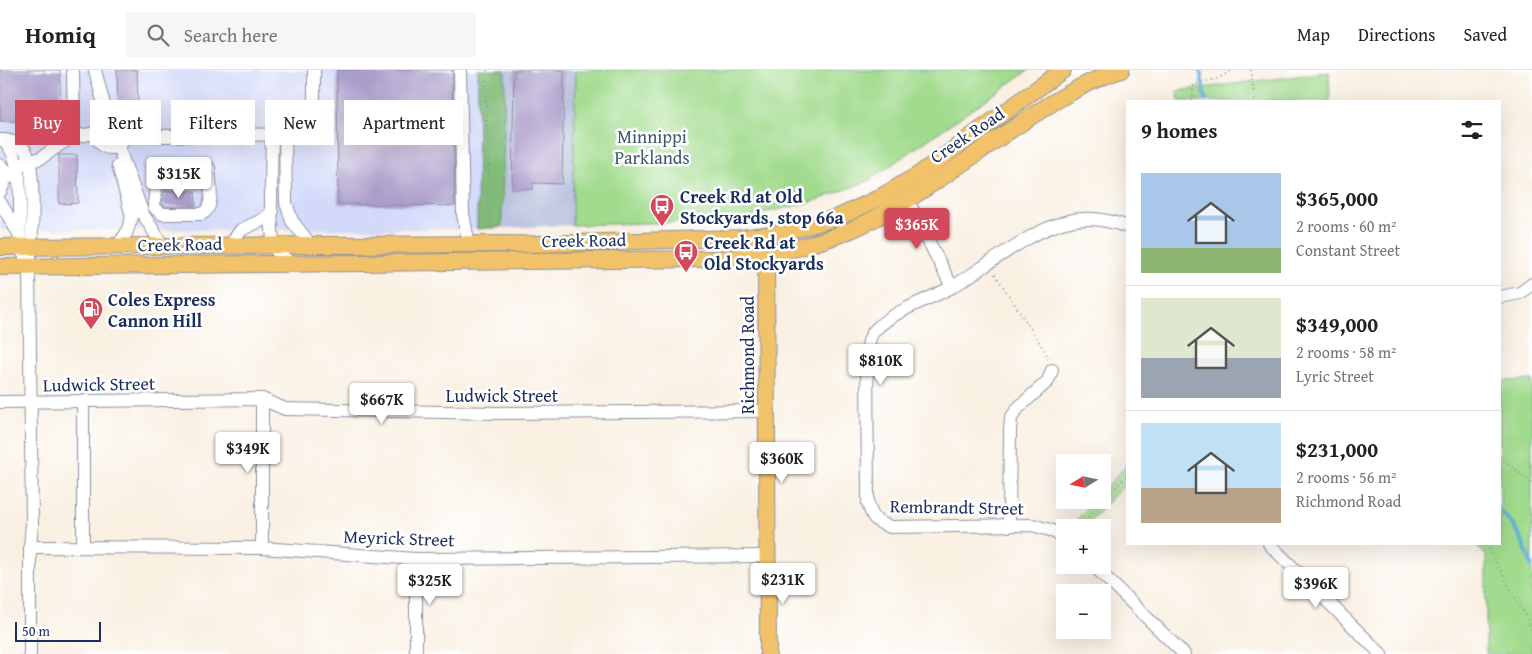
<!DOCTYPE html>
<html lang="en">
<head>
<meta charset="utf-8">
<style>
	:root { --surface:#fff; --page:#f6f6f6; --text:#202124; --muted:#757577; --line:#e0e0e0; --accent:#d1495b }
	body { margin:0; font-family:"Gentium Book Plus",serif; background:var(--page); color:var(--text); height:100vh; display:flex; flex-direction:column; font-size:19px; white-space:nowrap }
	* { box-sizing:border-box; margin:0 }
	p { font-size:16px; color:var(--muted) }
	.icon { flex:none; width:28px; height:28px; fill:none; stroke:currentColor; stroke-width:2; stroke-linecap:round; stroke-linejoin:round }
	.map { position:relative; flex:1; overflow:hidden }
	.drawer { position:absolute; left:1126px; top:30px; width:375px; height:445px; display:flex; flex-direction:column; background:var(--surface); border-radius:0px; box-shadow:0 5px 20px #0002 }
	.drawer>* { flex:none }
	.banner { position:absolute; left:15px; top:30px; width:475px; height:45px; display:flex; gap:10px }
	.needle { width:32px; rotate:260deg }
	.fabs { position:absolute; left:1056px; top:384px; display:grid; gap:10px }
	.fabs a { display:grid; place-items:center; width:55px; height:55px; border-radius:0px; background:var(--surface); box-shadow:0 5px 20px #0002; font-size:25px }
	.scale { position:absolute; left:15px; bottom:12px; width:86px; box-sizing:border-box; padding-left:5px; border:2px solid #1b2f5e; border-top:0; font-size:14px; line-height:18px; white-space:nowrap; color:#1b2f5e; -webkit-text-stroke:4px #fff; paint-order:stroke }
	.price { position:absolute; translate:-50% -42px; padding:0 11px; border-radius:5px; background:#fff; color:#222; font-size:16px; line-height:32px; filter:drop-shadow(0 1px 2px #0008) }
	.price::after { content:''; position:absolute; left:50%; top:30px; width:15px; height:11px; margin-left:-8px; background:inherit; clip-path:polygon(0 0,100% 0,50% 100%) }
	.price.current { background:var(--accent); color:#fff }
	ul { padding:0; list-style:none }
	li { display:flex; align-items:center; gap:15px; height:125px; padding:0 15px }
	li+li { border-top:1px solid var(--line) }
	li span { display:grid; place-items:center; flex:none; width:140px; height:100px; border-radius:0px; color:#555 }
	li>.icon { margin-inline-start:auto }
	span .icon { width:60px; height:60px; fill:#fffc; stroke-width:1 }
	li b { font-size:21px }
	h2 { display:flex; justify-content:space-between; align-items:center; height:60px; padding:0 15px; font-size:21px }
	.tag { padding:0 18px; border-radius:0px; background:var(--surface); box-shadow:0 5px 20px #0002; font-size:18px; line-height:45px }
	.tag.current { background:var(--accent); color:#fff }
	header { display:flex; align-items:center; gap:30px; box-sizing:border-box; height:70px; padding:0 25px; background:var(--surface); border-bottom:1px solid var(--line) }
	header strong { font-size:24px }
	nav { display:flex; gap:28px; margin-inline-start:auto; font-size:18px }
	.search { width:350px; height:45px; background:var(--page); display:flex; align-items:center; gap:12px; box-sizing:border-box; padding:0 18px; border-radius:0px; color:var(--muted); font-size:19px }
	.map>svg:first-child { display:block }
	.built { fill:#d3d9f9 }
	.industrial { fill:#bcc3de }
	.green { fill:#a1db8d; stroke:#5e8576 }
	.forest { fill:#80bb78; stroke:#4e756b }
	.lines { fill:none; stroke-linecap:round; stroke-linejoin:round }
	.stream { stroke:#62adda; stroke-width:4 }
	.building { fill:#ac9ecb }
	.minor-casing { stroke:#8a90a0; stroke-width:14 }
	.major-casing { stroke:#8a90a0; stroke-width:18 }
	.path { stroke:#8a90a0; stroke-width:2; stroke-dasharray:1 4; stroke-linecap:butt }
	.minor { stroke:#fff; stroke-width:12 }
	.major { stroke:#f2c26a; stroke-width:16 }
	.labels { text-anchor:middle; dominant-baseline:central; stroke-width:5; stroke-linejoin:round; paint-order:stroke }
	.street-label { font-size:18px; fill:#1b2f5e; stroke:#fff }
	.park-label { font-size:18px; fill:#3c5a6a; stroke:#fff }
	.poi-label { font-size:18px; font-weight:bold; fill:#1b2f5e; stroke:#fff; text-anchor:start }
</style>
</head>
<body>
<header>
<strong>Homiq</strong>
<div class="search"><svg class="icon" aria-label="search" viewBox="0 0 24 24"><circle cx="10" cy="10" r="6"/><path d="M15 15l6 6"/></svg>Search here</div>
<nav><a>Map</a><a>Directions</a><a>Saved</a></nav>
</header>
<div class="map">
<svg width="1532" height="584" viewBox="0 0 1532 584">
	<rect width="100%" height="100%" fill="#fff"/>
	<filter id="ink" filterUnits="userSpaceOnUse"><feTurbulence type="fractalNoise" baseFrequency=".02" numOctaves="2"/><feDisplacementMap in="SourceGraphic" scale="10" xChannelSelector="R" yChannelSelector="G"/><feConvolveMatrix kernelMatrix="1 2 1 2 8 2 1 2 1" color-interpolation-filters="sRGB"/></filter>
	<filter id="wash" filterUnits="userSpaceOnUse"><feTurbulence type="fractalNoise" baseFrequency=".0096" numOctaves="4" result="noise"/><feDisplacementMap in="SourceGraphic" scale="20" xChannelSelector="R" yChannelSelector="G"/><feGaussianBlur stdDeviation="1.12" result="paint"/><feColorMatrix in="noise" values="0 0 0 0 0 0 0 0 0 0 0 0 0 0 0 0 0 1.4 0 .05"/><feComposite in="paint" operator="in"/></filter>
	<g filter="url(#wash)">
		<rect width="100%" height="100%" fill="#f9f0e2"/>
		<path class="built" d="M0 0H478L477 159 0 160Z"/>
		<path class="industrial" d="M505 0H576L572 155 503 158Z"/>
		<g class="green">
			<path d="M576 0H1029L868 111 815 131 729 151 572 155Z"/>
			<path d="M1329 2 1330 31H1179L1177 21Z"/>
			<path d="M1532 310V584H1486V486L1476 474H1500V311Z"/>
			<path d="M1127 394V412L1084 457H1073L1071 456 1095 430H1102L1103 422Z"/>
		</g>
		<path class="forest" d="M478 0H505L502 157 477 159Z"/>
		<g class="lines">
			<g class="stream">
				<path d="M1200 0 1206 31"/>
				<path d="M1500 441C1519 459 1523 472 1532 496"/>
			</g>
		</g>
		<g id="blocks">
			<g class="building">
				<rect x="0" y="0" width="60" height="51"/>
				<path d="M117 0H137L138 36 118 37Z"/>
				<path d="M337 0H452L455 136 338 134Z"/>
				<path d="M514 0H564L562 114 533 113V119H512Z"/>
				<path d="M59 85H77L78 133 59 134Z"/>
				<path d="M164 121H195L196 136H165L162 134Z"/>
			</g>
		</g>
	</g>
	<g filter="url(#ink)">
		<use href="#blocks" fill-opacity="0" stroke="#8a90a0" stroke-width="1"/>
		<g class="lines">
			<defs>
				<g id="minor">
					<path d="M73 0 74 66"/>
					<path d="M95 0 108 50"/>
					<path d="M460 0 463 144 469 175"/>
					<circle cx="111" cy="64" r="14"/>
					<path d="M125 64 161 66 314 64V0"/>
					<path d="M272 64C272 85 268 167 276 180 279 185 287 189 291 193"/>
					<path d="M285 64 286 133 292 151 311 175"/>
					<path d="M0 70C8 70 20 72 25 80 37 99 32 173 29 197L32 454 30 477V584"/>
					<path d="M4 70C27 94 18 145 20 177L24 185"/>
					<path d="M118 76 143 144 163 176"/>
					<path d="M22 94 41 88 71 67 97 63"/>
					<path d="M0 95 19 111"/>
					<path d="M162 98 157 105 154 135 155 138 162 144H202C216 137 209 111 209 98"/>
					<path d="M0 122 5 111V100"/>
					<path d="M907 129 952 217"/>
					<path d="M0 132 19 164"/>
					<path d="M117 176 126 164 132 147 118 95"/>
					<path d="M229 176 241 160 262 150 272 143"/>
					<path d="M1500 227 1520 223 1532 214"/>
					<path d="M83 331V477"/>
					<path d="M0 332 262 329 285 339 496 343 766 341"/>
					<path d="M1009 456 1010 361 1011 348 1018 338 1048 311 1052 300"/>
					<path d="M1065 468 1050 460 1032 455 890 457C875 451 872 448 868 433L867 283C868 275 869 265 876 259 893 241 930 229 952 217 986 197 1028 162 1065 152 1086 146 1107 149 1128 157"/>
					<path d="M1269 474 1381 584"/>
					<path d="M30 477 262 478 416 489 767 486"/>
					<path d="M262 478V329"/>
					<path d="M416 489V584"/>
					<path d="M1093 495 1184 584"/>
				</g>
				<g id="major">
					<path d="M766 174 768 584"/>
					<path d="M0 177 535 174 740 168 781 163 839 147 879 128 918 105 1063 0"/>
					<path d="M0 197 710 189C759 188 806 179 851 160 904 137 957 96 1005 64 1042 39 1078 14 1121 0"/>
				</g>
			</defs>
			<use href="#minor" class="minor-casing"/>
			<use href="#major" class="major-casing"/>
			<g class="path">
				<path d="M487 0 485 20 489 91 487 128 492 160"/>
				<path d="M1251 0 1255 31"/>
				<path d="M1192 31 1194 14 1217 9 1233 0"/>
				<path d="M995 204 1045 281 1048 289"/>
				<path d="M1500 387 1532 413"/>
				<path d="M1078 458 1128 404"/>
				<path d="M1488 474 1490 482 1528 550 1532 561"/>
			</g>
			<use href="#minor" class="minor"/>
			<use href="#major" class="major"/>
		</g>
	</g>
	<defs>
		<symbol id="bus-pin" viewBox="-11 -11 22 30"><path d="M0 17L-7.5 6A9.5 9.5 0 1 1 7.5 6Z" fill="#d1495b" stroke="#fff"/><path d="M-5-6H5V4H4V6H2V4H-2V6H-4V4H-5ZM-3.5-4V0h7V-4ZM-3.5 1.2v1.5H-2V1.2ZM2 1.2v1.5H3.5V1.2Z" fill="#fff"/></symbol>
		<symbol id="fuel-pin" viewBox="-11 -11 22 30"><path d="M0 17L-7.5 6A9.5 9.5 0 1 1 7.5 6Z" fill="#d1495b" stroke="#fff"/><path d="M-5.5-6h7V0h2V4h1.3V-2.5L3-4.5l.8-.8L6-3V5H2.5V1h-1V6h-7ZM-4.2-4.7v3.2H.2V-4.7Z" fill="#fff"/></symbol>
	</defs>
	<g fill-rule="evenodd">
		<use href="#bus-pin" x="648" y="122" width="28" height="38"/>
		<use href="#bus-pin" x="672" y="168" width="28" height="38"/>
		<use href="#fuel-pin" x="77" y="225" width="28" height="38"/>
	</g>
	<g class="labels">
		<g class="street-label">
			<text transform="translate(967 65) rotate(-34)">Creek Road</text>
			<text transform="translate(584 170) rotate(-1)">Creek Road</text>
			<text transform="translate(180 174) rotate(-1)">Creek Road</text>
			<text transform="translate(747 285) rotate(-90)">Richmond Road</text>
			<text transform="translate(99 314) rotate(-1)">Ludwick Street</text>
			<text x="502" y="325">Ludwick Street</text>
			<text transform="translate(957 437) rotate(1)">Rembrandt Street</text>
			<text transform="translate(399 468) rotate(2)">Meyrick Street</text>
		</g>
		<g class="park-label">
			<text x="652" y="66">Minnippi<tspan x="652" dy="21">Parklands</tspan></text>
		</g>
		<g class="poi-label">
			<text x="680" y="126">Creek Rd at Old<tspan x="680" dy="21">Stockyards, stop 66a</tspan></text>
			<text x="704" y="172">Creek Rd at<tspan x="704" dy="21">Old Stockyards</tspan></text>
			<text x="108" y="229">Coles Express<tspan x="108" dy="21">Cannon Hill</tspan></text>
		</g>
	</g>
</svg>
<div class="fabs">
<a><svg class="needle" viewBox="-14 -14 28 28"><path d="M0-13l5 13h-10z" fill="#e53935"/><path d="M0 13l5-13h-10z" fill="#757577"/></svg></a>
<a>+</a>
<a>−</a>
</div>
<div class="scale">50 m</div>
<b class="price" style="left:179px;top:129px">$315K</b>
<b class="price current" style="left:917px;top:180px">$365K</b>
<b class="price" style="left:881px;top:316px">$810K</b>
<b class="price" style="left:382px;top:355px">$667K</b>
<b class="price" style="left:248px;top:404px">$349K</b>
<b class="price" style="left:782px;top:414px">$360K</b>
<b class="price" style="left:783px;top:535px">$231K</b>
<b class="price" style="left:430px;top:536px">$325K</b>
<b class="price" style="left:1316px;top:539px">$396K</b>
<div class="banner">
<a class="tag current">Buy</a>
<a class="tag">Rent</a>
<a class="tag">Filters</a>
<a class="tag">New</a>
<a class="tag">Apartment</a>
</div>
<section class="drawer">
<h2>9 homes<svg class="icon" aria-label="filters" viewBox="0 0 24 24"><path d="M4 7h16M4 17h16"/><circle cx="9" cy="7" r="2"/><circle cx="15" cy="17" r="2"/></svg></h2>
<ul>
<li><span style="background:linear-gradient(#a9c7e8 75%,#8fb573 0)"><svg class="icon" aria-label="home" viewBox="0 0 24 24"><path d="M3 11l9-7 9 7M6 9v11h12V9"/></svg></span><div><b>$365,000</b><p>2 rooms · 60 m²</p><p>Constant Street</p></div></li>
<li><span style="background:linear-gradient(#dfe7d0 60%,#9aa5b1 0)"><svg class="icon" aria-label="home" viewBox="0 0 24 24"><path d="M3 11l9-7 9 7M6 9v11h12V9"/></svg></span><div><b>$349,000</b><p>2 rooms · 58 m²</p><p>Lyric Street</p></div></li>
<li><span style="background:linear-gradient(#bfe0f5 65%,#b9a48a 0)"><svg class="icon" aria-label="home" viewBox="0 0 24 24"><path d="M3 11l9-7 9 7M6 9v11h12V9"/></svg></span><div><b>$231,000</b><p>2 rooms · 56 m²</p><p>Richmond Road</p></div></li>
</ul>
</section>
</div>
</body>
</html>
